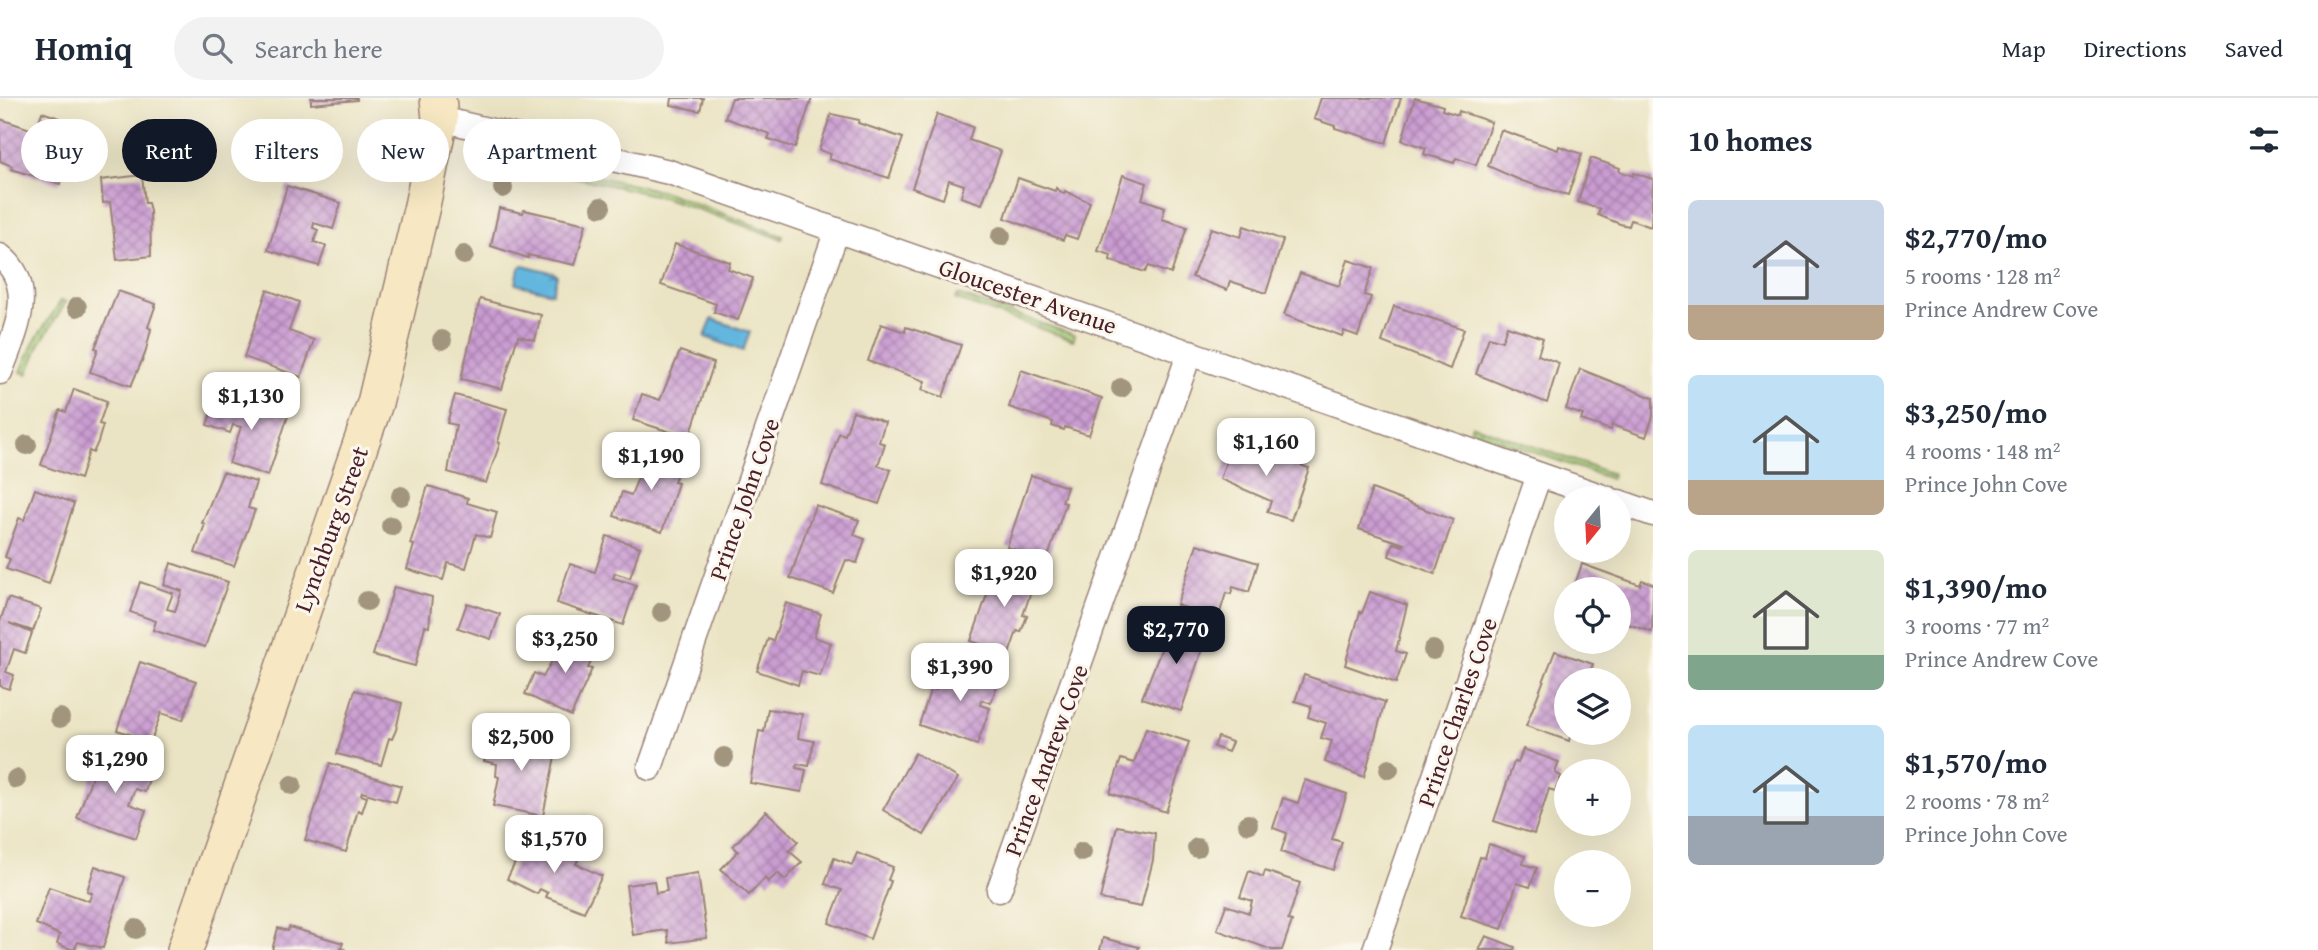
<!DOCTYPE html>
<html lang="en">
<head>
<meta charset="utf-8">
<style>
	:root { --surface:#fff; --page:#f2f2f3; --text:#1f2937; --muted:#747a83; --line:#e0e1e3; --accent:#111827 }
	body { margin:0; font-family:"Gentium Book Plus",serif; background:var(--page); color:var(--text); height:100vh; display:flex; flex-direction:column; font-size:26px; white-space:nowrap }
	* { box-sizing:border-box; margin:0 }
	p { font-size:23px; color:var(--muted) }
	.icon { flex:none; width:38px; height:38px; fill:none; stroke:currentColor; stroke-width:2; stroke-linecap:round; stroke-linejoin:round }
	.map { position:relative; flex:1; overflow:hidden }
	.details { display:flex; flex-direction:column; background:var(--surface); width:665px }
	.details>* { flex:none }
	.hud { position:absolute; left:21px; top:21px; width:665px; height:63px; display:flex; gap:14px }
	.needle { width:46px; rotate:198deg }
	.controls { position:absolute; left:1554px; top:388px; display:grid; gap:14px }
	.controls a { display:grid; place-items:center; width:77px; height:77px; border-radius:50%; background:var(--surface); box-shadow:0 7px 28px #0002; font-size:35px }
	.price { position:absolute; translate:-50% -60px; padding:0 16px; border-radius:14px; background:#fff; color:#222; font-size:23px; line-height:46px; filter:drop-shadow(0 2px 4px #0008) }
	.price::after { content:''; position:absolute; left:50%; top:42px; width:21px; height:16px; margin-left:-10px; background:inherit; clip-path:polygon(0 0,100% 0,50% 100%) }
	.price.current { background:var(--accent); color:#fff }
	ul { padding:0; list-style:none }
	li { display:flex; align-items:center; gap:21px; height:175px; padding:0 35px }
	li span { display:grid; place-items:center; flex:none; width:196px; height:140px; border-radius:10px; color:#555 }
	li>.icon { margin-inline-start:auto }
	span .icon { width:84px; height:84px; fill:#fffc; stroke-width:1 }
	li b { font-size:30px }
	h2 { display:flex; justify-content:space-between; align-items:center; height:84px; padding:0 35px; font-size:30px }
	.pill { padding:0 24px; border-radius:32px; background:var(--surface); box-shadow:0 7px 28px #0002; font-size:24px; line-height:63px }
	.pill.current { background:var(--accent); color:#fff }
	header { display:flex; align-items:center; gap:42px; box-sizing:border-box; height:98px; padding:0 35px; background:var(--surface); border-bottom:2px solid var(--line) }
	header strong { font-size:33px }
	nav { display:flex; gap:38px; margin-inline-start:auto; font-size:24px }
	.search { width:490px; height:63px; background:var(--page); display:flex; align-items:center; gap:18px; box-sizing:border-box; padding:0 24px; border-radius:38px; color:var(--muted); font-size:26px }
	main { display:flex; flex:1; min-height:0 }
	.map>svg:first-child { display:block }
	.grass { fill:url(#grass-dots); stroke:#7a7a56; stroke-width:2 }
	.water { fill:url(#water-ripples); stroke:#566b85; stroke-width:2 }
	.building { fill:url(#building-cross-hatch) }
	.lines { fill:none; stroke-linecap:round; stroke-linejoin:round }
	.street-casing { stroke:#9a8278; stroke-width:27 }
	.secondary-casing { stroke:#9a8278; stroke-width:38 }
	.street { stroke:#fff; stroke-width:24 }
	.secondary { stroke:#f7e8c3; stroke-width:35 }
	.tree { fill:#a2957e }
	.labels { text-anchor:middle; dominant-baseline:central; stroke-width:6; stroke-linejoin:round; paint-order:stroke }
	.street-label { font-size:24px; fill:#4a1f2b; stroke:#fbf7ec }
</style>
</head>
<body>
<header>
<strong>Homiq</strong>
<div class="search"><svg class="icon" aria-label="search" viewBox="0 0 24 24"><circle cx="10" cy="10" r="6"/><path d="M15 15l6 6"/></svg>Search here</div>
<nav><a>Map</a><a>Directions</a><a>Saved</a></nav>
</header>
<main>
<div class="map">
<svg width="1653" height="852" viewBox="0 0 1653 852">
	<defs>
		<pattern id="grass-dots" width="8" height="8" patternUnits="userSpaceOnUse" patternTransform="scale(1.75)"><rect width="8" height="8" fill="#aad480"/><path d="M2 2h.1M6 6h.1" fill="none" stroke="#94b66f" stroke-width="1.8" stroke-linecap="round"/></pattern>
		<pattern id="water-ripples" width="26" height="14" patternUnits="userSpaceOnUse" patternTransform="scale(1.75)"><rect width="26" height="14" fill="#63b7df"/><path d="M2 4q2-2 4 0t4 0M15 11q2-2 4 0t4 0" fill="none" stroke="#5494b5"/></pattern>
		<pattern id="building-cross-hatch" width="8" height="8" patternUnits="userSpaceOnUse" patternTransform="scale(1.75)"><rect width="8" height="8" fill="#ca9dd2"/><path d="M0 0l8 8M0 8l8-8" fill="none" stroke="#a67fab"/></pattern>
	</defs>
	<rect width="100%" height="100%" fill="#fbf7ec"/>
	<filter id="ink" filterUnits="userSpaceOnUse"><feTurbulence type="fractalNoise" baseFrequency=".0143" numOctaves="2"/><feDisplacementMap in="SourceGraphic" scale="14" xChannelSelector="R" yChannelSelector="G"/><feConvolveMatrix kernelMatrix="1 2 1 2 8 2 1 2 1" color-interpolation-filters="sRGB"/></filter>
	<filter id="wash" filterUnits="userSpaceOnUse"><feTurbulence type="fractalNoise" baseFrequency=".00686" numOctaves="4" result="noise"/><feDisplacementMap in="SourceGraphic" scale="28" xChannelSelector="R" yChannelSelector="G"/><feGaussianBlur stdDeviation="1.57" result="paint"/><feColorMatrix in="noise" values="0 0 0 0 0 0 0 0 0 0 0 0 0 0 0 0 0 1.4 0 .05"/><feComposite in="paint" operator="in"/></filter>
	<g filter="url(#wash)">
		<rect width="100%" height="100%" fill="#ebe4c4"/>
		<g class="grass">
			<path d="M553 69 665 94 783 138 782 141 663 99 552 74Z"/>
			<path d="M958 197 1075 237 1073 242 955 201Z"/>
			<path d="M61 203 66 204 39 247 27 276 21 274 34 244Z"/>
			<path d="M1472 327 1612 376 1611 381 1470 332Z"/>
		</g>
		<g class="water">
			<path d="M523 167 554 175 557 178 552 195 516 186 519 170Z"/>
			<path d="M712 221 750 234 743 253 705 239Z"/>
		</g>
		<g id="blocks">
			<g class="building">
				<path d="M311 0H357V2L311 6Z"/>
				<path d="M672 0H703L700 13 671 7Z"/>
				<path d="M732 0H812L795 50 768 41 770 36 725 20Z"/>
				<path d="M1321 0H1401L1386 45 1335 30V28L1314 21Z"/>
				<path d="M1415 0 1443 8 1442 12 1458 17 1459 13 1491 24 1476 67 1456 60 1454 65 1424 56 1426 50 1402 42Z"/>
				<path d="M42 14 80 27 60 86 11 71 12 68 0 63V21L36 33Z"/>
				<path d="M831 16 859 22 858 25 903 40 889 80 829 61 831 56 819 52Z"/>
				<path d="M937 16 973 29 969 42 1001 53 982 106 961 99 964 87 949 82 943 101 912 90Z"/>
				<path d="M1501 32 1558 52 1559 48 1582 56 1568 97 1522 83 1488 68Z"/>
				<path d="M1591 60 1620 70 1619 73 1633 78 1634 75 1653 81 1651 129 1631 122 1629 128 1620 126 1598 117 1600 111 1578 104Z"/>
				<path d="M142 77 145 105H148L150 113 151 158 117 162 110 104 103 105 101 82Z"/>
				<path d="M1123 77 1147 85 1142 101 1165 109 1162 121 1187 129 1171 176 1149 168 1145 174 1110 162 1111 157 1098 153Z"/>
				<path d="M1018 80 1055 93 1056 90 1064 96 1065 93 1090 104 1077 141 1065 137 1063 142 1005 120Z"/>
				<path d="M287 88 341 105 333 131 314 125 313 130 318 132 314 144 326 148 319 168 268 152Z"/>
				<path d="M499 110 523 115 524 112 586 126 575 167 528 157V160L491 148Z"/>
				<path d="M1244 128 1283 142 1266 195 1230 183 1227 192 1192 179 1211 130 1241 139Z"/>
				<path d="M675 146 730 164 728 171 753 180 738 222 714 214 716 206 661 187Z"/>
				<path d="M1348 162 1373 170 1364 197 1371 199 1358 238 1344 233 1342 238 1284 217 1300 175 1339 188Z"/>
				<path d="M267 192 299 204 289 233 314 242 301 279 244 259Z"/>
				<path d="M118 193 156 206 148 229 151 231 145 256 131 288 90 274 98 251 95 250Z"/>
				<path d="M480 201 541 217 535 242 518 238 502 291 461 281Z"/>
				<path d="M1394 208 1464 231 1450 271 1382 244Z"/>
				<path d="M881 226 905 234 906 229 961 247 943 299 922 292 925 283 868 263Z"/>
				<path d="M1507 228 1543 240 1538 257 1559 265 1547 305 1476 276 1489 239 1502 243Z"/>
				<path d="M680 253 714 265 689 340 633 322 642 296 660 302Z"/>
				<path d="M1580 271 1653 300V318L1646 339 1612 327 1611 332 1581 322 1583 317 1566 311Z"/>
				<path d="M1021 272 1102 300 1089 337 1065 329 1064 332 1052 328 1053 324 1009 309Z"/>
				<path d="M74 291 107 303 99 326 103 327 98 344 93 355 89 353 80 381 41 367 60 312 66 314Z"/>
				<path d="M455 297 507 311 498 344 500 345 486 385 448 374 456 327 447 325Z"/>
				<path d="M239 298 289 315 268 378 229 365 241 329 233 327 230 335 207 327 215 302 236 309Z"/>
				<path d="M853 313 885 324 879 344 885 346 878 367 891 372 879 406 822 387 839 335 845 337Z"/>
				<path d="M1233 344 1309 370 1291 422 1267 414 1271 403 1220 381Z"/>
				<path d="M650 350 682 361 674 384 678 385 662 434 614 418 622 394 631 397Z"/>
				<path d="M223 374 256 384 248 410 255 412 234 468 195 455 205 426 202 425Z"/>
				<path d="M1031 377 1067 389 1062 404 1066 405 1047 462 1007 449Z"/>
				<path d="M428 388 468 400 467 405 497 414 490 440 476 436 466 470 448 465 443 482 407 471 414 447 410 446Z"/>
				<path d="M35 391 74 405 49 486 6 471 10 461 5 459 19 420 24 422Z"/>
				<path d="M1372 391 1453 422 1435 476 1389 458 1393 445 1403 448 1404 446 1359 431Z"/>
				<path d="M815 407 859 422 854 437 865 441 857 465 846 462 833 495 790 480Z"/>
				<path d="M607 438 640 449 630 480 615 475 613 480 636 487 623 527 557 505 570 466 595 474Z"/>
				<path d="M1197 446 1258 465 1249 494 1233 489 1231 496 1226 495 1218 521 1177 507Z"/>
				<path d="M171 465 228 484 205 549 153 532 156 523 130 514 140 484 173 495 167 511 175 513 182 493 164 487Z"/>
				<path d="M998 465 1036 479 1023 517 1027 518 1021 534 1017 533 1009 556 971 543Z"/>
				<path d="M1582 466 1640 487 1642 482 1653 486 1652 534 1619 523V492H1573Z"/>
				<path d="M394 489 432 499 429 529 425 528 415 568 373 557Z"/>
				<path d="M1370 494 1407 507 1396 553 1406 556 1396 585 1345 567 1360 514 1362 515Z"/>
				<path d="M8 500 41 511 33 533 9 525 32 535 25 555 14 551 6 574 14 577 9 591 0 588V524Z"/>
				<path d="M467 505 500 516 491 541 458 530Z"/>
				<path d="M786 505 821 516 814 539 831 545 820 578 802 573 798 587 757 573 768 541 773 543Z"/>
				<path d="M1173 522 1208 534 1181 613 1142 600Z"/>
				<path d="M568 534 598 548 588 570 592 571 571 618 525 596 534 575 543 579Z"/>
				<path d="M1555 553 1593 566 1587 583H1566V635H1571L1569 643 1526 628Z"/>
				<path d="M140 564 196 583 183 622 161 615 151 643 117 632Z"/>
				<path d="M967 566 1000 578 991 605 981 602 980 607 990 610 977 647 919 627 931 590 936 592 944 569 964 575Z"/>
				<path d="M1304 577 1385 604 1364 679 1325 664 1332 643 1321 640 1326 625 1308 619 1311 608 1295 603Z"/>
				<path d="M355 592 402 605 396 632 392 641 389 640 381 667 337 656Z"/>
				<path d="M768 611 802 616 798 640 814 643 809 668 797 666 796 670 806 672 802 694 750 685 759 633 764 634Z"/>
				<path d="M1146 630 1189 644 1166 714 1110 695 1121 661 1134 665Z"/>
				<path d="M489 635 557 648 543 718 493 708 499 679 496 678 497 666 484 663Z"/>
				<path d="M1218 639 1232 644 1228 654 1214 649Z"/>
				<path d="M1523 651 1559 664 1555 675 1561 678 1555 693 1549 691 1534 736 1494 723 1514 664 1518 665Z"/>
				<path d="M101 654 152 671 145 694 135 691 129 706 146 712 136 740 77 720Z"/>
				<path d="M915 655 958 680 924 737 883 712Z"/>
				<path d="M330 665 401 688 396 704 362 694 361 697 367 699 362 714 358 712 346 754 305 742Z"/>
				<path d="M1305 682 1347 696 1332 741 1342 744 1333 772 1281 754 1287 735 1273 730 1283 700 1298 705Z"/>
				<path d="M766 713 798 743 789 753 802 764 785 782 778 775 768 784 765 780 749 797 721 771 738 753 733 748Z"/>
				<path d="M1117 728 1155 735 1153 762 1141 809 1100 801Z"/>
				<path d="M527 741 544 749 546 746 578 762 576 766 602 778 584 814 546 799 548 795 540 791 537 796 507 781Z"/>
				<path d="M1489 746 1525 758 1523 766 1537 770 1530 789 1517 785 1502 831 1461 818 1480 759 1485 760Z"/>
				<path d="M857 755 893 769 888 782 891 783 870 841 829 825 842 792 825 786 834 760 852 767Z"/>
				<path d="M95 768 125 779 103 850 78 844 74 852 57 846 60 837 36 826 49 789 89 803 92 795 87 793Z"/>
				<path d="M1249 773 1263 779 1265 773 1300 785 1288 822 1292 823 1282 852H1272L1217 832 1226 807 1249 815 1252 803 1240 799Z"/>
				<path d="M698 775 707 840 669 845 667 832 633 837 626 787 654 783 656 795 667 793 665 780Z"/>
				<path d="M289 829 343 845 341 850 346 852H272L278 830 288 833Z"/>
				<path d="M1486 838 1515 849 1514 852H1479Z"/>
				<path d="M1103 840 1139 849 1138 852H1100Z"/>
			</g>
		</g>
	</g>
	<g filter="url(#ink)">
		<use href="#blocks" fill-opacity="0" stroke="#9a8278" stroke-width="2"/>
		<g class="lines">
			<defs>
				<g id="street">
					<path d="M440 21 669 74 1609 401"/>
					<path d="M0 158C39 188 14 237 0 274"/>
					<path d="M1619 404 1653 416"/>
					<path d="M650 670 837 132"/>
					<path d="M999 792 1190 254"/>
					<path d="M1375 852 1539 377"/>
				</g>
				<path id="secondary" d="M185 852 375 305 422 108 440 21 438 0"/>
			</defs>
			<use href="#street" class="street-casing"/>
			<use href="#secondary" class="secondary-casing"/>
			<use href="#street" class="street"/>
			<use href="#secondary" class="secondary"/>
		</g>
		<g class="tree">
			<circle cx="503" cy="90" r="10"/>
			<circle cx="601" cy="109" r="10"/>
			<circle cx="1001" cy="138" r="10"/>
			<circle cx="464" cy="157" r="10"/>
			<circle cx="77" cy="209" r="10"/>
			<circle cx="442" cy="242" r="10"/>
			<circle cx="1121" cy="290" r="10"/>
			<circle cx="27" cy="347" r="10"/>
			<circle cx="401" cy="398" r="10"/>
			<circle cx="391" cy="428" r="10"/>
			<circle cx="367" cy="503" r="10"/>
			<circle cx="662" cy="514" r="10"/>
			<circle cx="1433" cy="552" r="10"/>
			<circle cx="60" cy="620" r="10"/>
			<circle cx="724" cy="659" r="10"/>
			<circle cx="1389" cy="671" r="10"/>
			<circle cx="16" cy="681" r="10"/>
			<circle cx="292" cy="687" r="10"/>
			<circle cx="1248" cy="726" r="10"/>
			<circle cx="1197" cy="750" r="10"/>
			<circle cx="1082" cy="754" r="10"/>
			<circle cx="136" cy="831" r="10"/>
		</g>
	</g>
	<g class="labels">
		<g class="street-label">
			<text transform="translate(1028 198) rotate(19)">Gloucester Avenue</text>
			<text transform="translate(744 401) rotate(-71)">Prince John Cove</text>
			<text transform="translate(331 431) rotate(-70)">Lynchburg Street</text>
			<text transform="translate(1457 614) rotate(-71)">Prince Charles Cove</text>
			<text transform="translate(1046 662) rotate(-70)">Prince Andrew Cove</text>
		</g>
	</g>
</svg>
<div class="controls">
<a><svg class="needle" viewBox="-14 -14 28 28"><path d="M0-13l5 13h-10z" fill="#e53935"/><path d="M0 13l5-13h-10z" fill="#747a83"/></svg></a>
<a><svg class="icon" aria-label="locate" viewBox="0 0 24 24"><circle cx="12" cy="12" r="6"/><path d="M12 2v4M12 18v4M2 12h4M18 12h4"/></svg></a>
<a><svg class="icon" aria-label="layers" viewBox="0 0 24 24"><path d="M12 4l9 5-9 5-9-5zM3 14l9 5 9-5"/></svg></a>
<a>+</a>
<a>−</a>
</div>
<b class="price" style="left:251px;top:334px">$1,130</b>
<b class="price" style="left:1266px;top:380px">$1,160</b>
<b class="price" style="left:651px;top:394px">$1,190</b>
<b class="price" style="left:1004px;top:511px">$1,920</b>
<b class="price current" style="left:1176px;top:568px">$2,770</b>
<b class="price" style="left:565px;top:577px">$3,250</b>
<b class="price" style="left:960px;top:605px">$1,390</b>
<b class="price" style="left:521px;top:675px">$2,500</b>
<b class="price" style="left:115px;top:697px">$1,290</b>
<b class="price" style="left:554px;top:777px">$1,570</b>
<div class="hud">
<a class="pill">Buy</a>
<a class="pill current">Rent</a>
<a class="pill">Filters</a>
<a class="pill">New</a>
<a class="pill">Apartment</a>
</div>
</div>
<section class="details">
<h2>10 homes<svg class="icon" aria-label="filters" viewBox="0 0 24 24"><path d="M4 7h16M4 17h16"/><circle cx="9" cy="7" r="2"/><circle cx="15" cy="17" r="2"/></svg></h2>
<ul>
<li><span style="background:linear-gradient(#c9d6e8 75%,#b9a48a 0)"><svg class="icon" aria-label="home" viewBox="0 0 24 24"><path d="M3 11l9-7 9 7M6 9v11h12V9"/></svg></span><div><b>$2,770/mo</b><p>5 rooms · 128 m²</p><p>Prince Andrew Cove</p></div></li>
<li><span style="background:linear-gradient(#bfe0f5 75%,#b9a48a 0)"><svg class="icon" aria-label="home" viewBox="0 0 24 24"><path d="M3 11l9-7 9 7M6 9v11h12V9"/></svg></span><div><b>$3,250/mo</b><p>4 rooms · 148 m²</p><p>Prince John Cove</p></div></li>
<li><span style="background:linear-gradient(#dfe7d0 75%,#7fa58c 0)"><svg class="icon" aria-label="home" viewBox="0 0 24 24"><path d="M3 11l9-7 9 7M6 9v11h12V9"/></svg></span><div><b>$1,390/mo</b><p>3 rooms · 77 m²</p><p>Prince Andrew Cove</p></div></li>
<li><span style="background:linear-gradient(#bfe0f5 65%,#9aa5b1 0)"><svg class="icon" aria-label="home" viewBox="0 0 24 24"><path d="M3 11l9-7 9 7M6 9v11h12V9"/></svg></span><div><b>$1,570/mo</b><p>2 rooms · 78 m²</p><p>Prince John Cove</p></div></li>
</ul>
</section>
</main>
</body>
</html>
